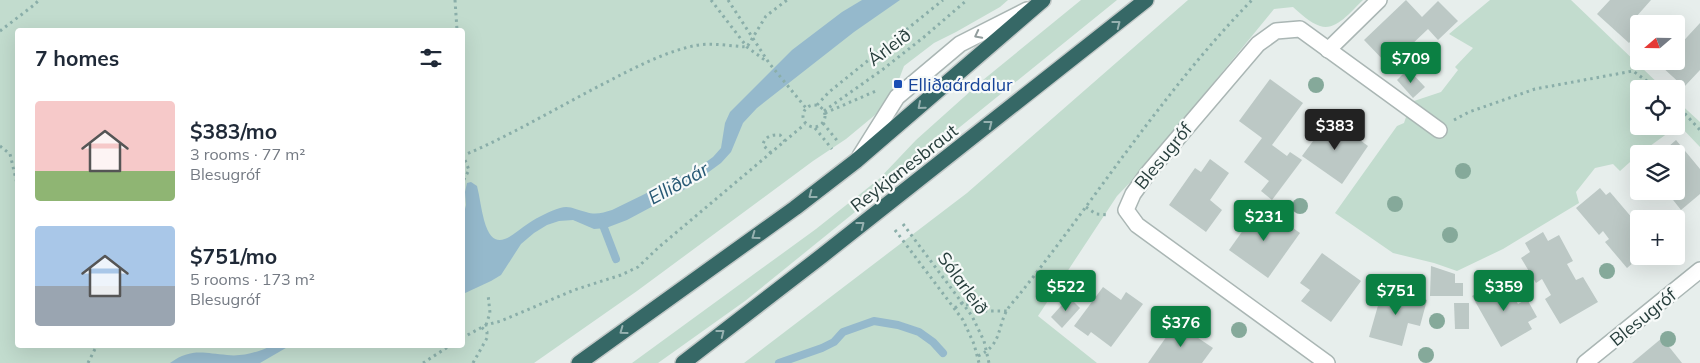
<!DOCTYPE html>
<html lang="en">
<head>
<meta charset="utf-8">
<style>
	:root { --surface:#fff; --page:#f6f6f7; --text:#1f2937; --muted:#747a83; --accent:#0b8043 }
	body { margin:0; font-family:Mulish,sans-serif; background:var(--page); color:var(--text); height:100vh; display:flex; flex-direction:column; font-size:19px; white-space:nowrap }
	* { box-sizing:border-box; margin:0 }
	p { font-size:16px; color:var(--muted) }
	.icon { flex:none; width:28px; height:28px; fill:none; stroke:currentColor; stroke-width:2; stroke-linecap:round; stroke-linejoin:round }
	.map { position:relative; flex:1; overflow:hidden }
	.drawer { position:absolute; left:15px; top:28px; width:450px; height:320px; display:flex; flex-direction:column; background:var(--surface); border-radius:5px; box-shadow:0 5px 20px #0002 }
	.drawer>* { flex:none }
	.needle { width:32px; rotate:250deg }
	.buttons { position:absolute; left:1630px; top:15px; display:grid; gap:10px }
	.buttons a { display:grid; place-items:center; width:55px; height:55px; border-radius:5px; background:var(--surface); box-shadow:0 5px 20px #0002; font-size:25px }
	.price { position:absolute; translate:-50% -42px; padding:0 11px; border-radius:5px; background:var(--accent); color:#fff; font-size:16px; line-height:32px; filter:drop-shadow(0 1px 2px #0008) }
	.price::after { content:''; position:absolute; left:50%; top:30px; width:15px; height:11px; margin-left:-8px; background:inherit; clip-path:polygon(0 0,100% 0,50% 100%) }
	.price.active { background:#222; color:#fff }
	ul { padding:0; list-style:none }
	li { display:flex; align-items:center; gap:15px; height:125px; padding:0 20px }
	li span { display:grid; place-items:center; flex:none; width:140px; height:100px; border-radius:5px; color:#555 }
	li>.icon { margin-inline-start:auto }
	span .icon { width:60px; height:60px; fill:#fffc; stroke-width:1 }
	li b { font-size:21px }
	h2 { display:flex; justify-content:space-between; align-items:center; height:60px; padding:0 20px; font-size:21px }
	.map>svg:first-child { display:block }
	.green { fill:#c2dcce; fill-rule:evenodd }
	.water { fill:#95b9cc }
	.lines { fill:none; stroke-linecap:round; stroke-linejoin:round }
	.stream { stroke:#95b9cc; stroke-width:8 }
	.building { fill:#bcc8c5 }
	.minor-casing { stroke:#aab6b4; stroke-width:18 }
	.highway-casing { stroke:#c3c9c8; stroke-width:18 }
	.path { stroke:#8aaea9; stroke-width:3; stroke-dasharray:2.5 4; stroke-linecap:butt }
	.minor { stroke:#fff; stroke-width:15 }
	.highway { stroke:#366866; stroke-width:15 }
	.tree { fill:#85a99a }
	.oneway { stroke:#96b1b0 }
	.oneway2 { stroke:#939e9e }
	.transit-dot { fill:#1a4fb4; stroke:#f7faf9; stroke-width:2 }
	.labels { text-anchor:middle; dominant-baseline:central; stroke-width:4.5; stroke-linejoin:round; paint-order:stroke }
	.street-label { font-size:18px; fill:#273e3c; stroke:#f7faf9 }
	.transit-label { font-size:18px; fill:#164399; stroke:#f7faf9; text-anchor:start }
	.water-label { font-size:19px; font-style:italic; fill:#275975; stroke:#f7faf9 }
</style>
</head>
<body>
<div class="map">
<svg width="1700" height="363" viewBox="0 0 1700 363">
	<rect width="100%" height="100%" fill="#e7eeec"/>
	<g class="green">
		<path d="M0 0H1008L1000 7 956 32 934 43 904 66 895 90 889 98 875 115 846 139 813 161 637 291 534 363H0ZM18 30H462V345H18Z"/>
		<path d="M1081 0H1117L745 301 658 363H632L816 229 879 179 916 140 983 80Z"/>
		<path d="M1188 0H1363C1352 10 1336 32 1320 26 1310 23 1301 14 1293 7L1274 9 1142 170 1117 196 1038 316 1097 363H744L967 193Z"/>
		<path d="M1490 0H1571L1664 89H1639V126H1676V100L1700 122V147L1679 125 1639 154 1620 171 1613 164 1595 168 1576 192 1579 203 1503 249 1457 271 1434 263 1393 253 1335 213 1397 126 1404 123 1411 102 1441 92 1458 70 1455 67 1473 48 1449 34Z"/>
	</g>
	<g class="water">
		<path d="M862 0H900L854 32 757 108 743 123 731 152 721 163 687 188 627 220 606 228 594 229 573 220 559 221 547 225 534 233 521 244 501 275 491 281 463 294 462 221 466 205 465 192 467 183 471 182 477 186C480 198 481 209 484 220 494 256 511 235 529 223 538 217 550 211 560 208 570 205 576 210 586 212 595 215 603 213 612 210L698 168 713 157 721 148 725 123 730 112 792 50 842 12Z"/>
		<path d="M273 345H291L260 363H170C191 348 203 353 227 355 242 357 259 352 273 345Z"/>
	</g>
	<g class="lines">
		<g class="stream">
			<path d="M601 220 616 259"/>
			<path d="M779 363 822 348 834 342 843 332 874 321 898 325 919 332 933 342 943 353"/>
		</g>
	</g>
	<g class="building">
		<path d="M1406 0 1422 17 1438 1 1458 21 1438 40 1428 29 1389 66 1364 40Z"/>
		<path d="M1610 0H1651L1636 17 1644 24H1639V32L1629 43 1597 14Z"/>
		<path d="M1700 23V70L1684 87 1661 66 1665 61H1676V49Z"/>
		<path d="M1408 69 1425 87 1413 98 1397 80Z"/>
		<path d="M1270 79 1303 103 1272 145 1287 156 1290 152 1302 160 1272 200 1261 191 1269 181 1244 162 1262 138 1239 121Z"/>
		<path d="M1330 118 1368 146 1342 184 1302 156Z"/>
		<path d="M1676 140 1700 169V194L1681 210 1666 191H1676V154H1660Z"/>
		<path d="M1210 159 1229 173 1210 200 1222 210 1206 232 1169 205 1195 168 1201 172Z"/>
		<path d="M1600 188 1606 195 1610 192 1639 226V256H1641L1627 268 1605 242 1609 239 1603 231 1599 235 1576 208Z"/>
		<path d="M1261 205 1300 233 1268 278 1229 250Z"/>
		<path d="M1543 232 1548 241 1559 235 1573 261 1567 264 1576 280 1583 277 1598 302 1560 324 1545 299 1551 295 1542 279 1536 283 1521 258 1530 252 1525 243Z"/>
		<path d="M1322 253 1361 281 1331 322 1301 301 1310 290 1300 283Z"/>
		<path d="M1431 266 1455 274V283H1463V296H1430Z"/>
		<path d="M1503 278 1518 304 1527 299 1537 317 1528 322 1532 329 1501 347 1472 296Z"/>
		<path d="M1103 287 1121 300 1126 292 1143 304 1111 347 1091 332 1088 336 1074 326Z"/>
		<path d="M1383 288 1427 300 1420 326 1408 323 1402 346 1369 337Z"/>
		<path d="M1069 297 1080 308 1062 328 1051 317Z"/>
		<path d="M1454 303H1469V329H1455Z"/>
		<path d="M1176 323 1213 348 1202 363H1148Z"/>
		<path d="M1662 338 1682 363H1632Z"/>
	</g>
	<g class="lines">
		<defs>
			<g id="minor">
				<path d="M1328 50 1379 0"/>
				<path d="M860 156 897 97 960 44 1027 10"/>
				<path d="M1327 363 1137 225 1126 210 1133 194 1148 173 1258 44 1276 31 1300 29 1439 130"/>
				<path d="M1585 363 1700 270"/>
			</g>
			<g id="highway">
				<path d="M579 363 795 208 856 161 1043 0"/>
				<path d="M683 363 823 255 1146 0"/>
			</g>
		</defs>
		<use href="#minor" class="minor-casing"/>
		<use href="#highway" class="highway-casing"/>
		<g class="path">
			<path d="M455 0 457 30"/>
			<path d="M711 0 747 47 766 61"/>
			<path d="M728 0 769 63 806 108"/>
			<path d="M0 31 34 5 39 0"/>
			<path d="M1676 104 1700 130"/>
			<circle cx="814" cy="116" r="11"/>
			<path d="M817 105 829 92 943 0"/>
			<path d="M824 111 882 70 924 37 967 0"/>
			<path d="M825 113 876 91"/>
			<path d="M1454 120 1469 112 1535 89 1633 71 1658 89"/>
			<path d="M823 123 839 143"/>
			<path d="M462 128 463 155 469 170 462 183"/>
			<path d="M815 128 832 149"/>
			<path d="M0 146 10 154 18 188"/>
			<path d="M771 153 763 145C764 137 772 134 780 135L785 141"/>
			<path d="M462 156C512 135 558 107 605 83 634 68 662 53 693 46 710 42 730 46 747 47L766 16 787 0"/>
			<path d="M1086 207 1096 214 1109 215"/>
			<path d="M903 224 972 316 984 341 989 363"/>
			<path d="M895 230 963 320 974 344 979 363"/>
			<path d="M955 308 962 303 986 311H1007"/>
			<path d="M486 325 490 313 488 294"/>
			<path d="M462 338 486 325 501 321 574 290 621 275 638 267 659 247 805 124"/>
			<path d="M978 356C1002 345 997 328 1007 310 1010 305 1015 300 1019 295 1097 197 1165 89 1252 0"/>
			<path d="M88 363 97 345"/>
			<path d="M423 363 451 345"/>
			<path d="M473 363 487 338V332L481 327"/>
		</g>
		<use href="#minor" class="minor"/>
		<use href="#highway" class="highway"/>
	</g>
	<g class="tree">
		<circle cx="1316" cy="85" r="8"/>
		<circle cx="1463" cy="171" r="8"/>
		<circle cx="1395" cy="204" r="8"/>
		<circle cx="1300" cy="206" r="8"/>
		<circle cx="1450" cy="235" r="8"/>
		<circle cx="1607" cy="271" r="8"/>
		<circle cx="1437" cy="321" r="8"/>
		<circle cx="1239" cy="330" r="8"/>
		<circle cx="1668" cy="339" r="8"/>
		<circle cx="1426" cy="355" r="8"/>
	</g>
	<defs><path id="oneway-chevron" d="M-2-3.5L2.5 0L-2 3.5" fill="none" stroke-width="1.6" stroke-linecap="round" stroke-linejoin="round" transform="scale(1.25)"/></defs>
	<g class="oneway">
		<use href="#oneway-chevron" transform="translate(1117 24) rotate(-38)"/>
		<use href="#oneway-chevron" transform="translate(921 106) rotate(139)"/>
		<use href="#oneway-chevron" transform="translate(989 124) rotate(-38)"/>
		<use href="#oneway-chevron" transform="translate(812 195) rotate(143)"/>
		<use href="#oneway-chevron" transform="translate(861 225) rotate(-38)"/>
		<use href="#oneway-chevron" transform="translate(755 236) rotate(144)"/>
		<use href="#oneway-chevron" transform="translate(623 331) rotate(144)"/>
		<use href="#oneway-chevron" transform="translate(721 333) rotate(-38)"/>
	</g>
	<use class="oneway2" href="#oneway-chevron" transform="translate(978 35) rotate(153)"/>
	<rect class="transit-dot" x="893" y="79" width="10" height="10" rx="2.5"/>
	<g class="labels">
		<g class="street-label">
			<text transform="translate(889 47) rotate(-37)">Árleið</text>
			<text transform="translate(1163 156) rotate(-51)">Blesugróf</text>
			<text transform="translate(904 168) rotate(-38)">Reykjanesbraut</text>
			<text transform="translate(963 283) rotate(54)">Sólarleið</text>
			<text transform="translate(1643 317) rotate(-39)">Blesugróf</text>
		</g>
		<g class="transit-label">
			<text x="908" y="84">Elliðaárdalur</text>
		</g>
		<g class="water-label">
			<text transform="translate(678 183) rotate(-29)">Elliðaár</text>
		</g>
	</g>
</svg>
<div class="buttons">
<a><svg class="needle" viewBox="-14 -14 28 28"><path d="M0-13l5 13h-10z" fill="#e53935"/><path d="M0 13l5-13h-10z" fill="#747a83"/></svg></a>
<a><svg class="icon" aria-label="locate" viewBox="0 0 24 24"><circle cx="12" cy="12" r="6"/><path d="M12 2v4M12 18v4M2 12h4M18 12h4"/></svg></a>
<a><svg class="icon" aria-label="layers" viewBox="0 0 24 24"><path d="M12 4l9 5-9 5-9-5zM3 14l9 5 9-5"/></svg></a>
<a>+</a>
</div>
<b class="price" style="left:1411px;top:84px">$709</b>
<b class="price active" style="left:1335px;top:151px">$383</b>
<b class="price" style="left:1264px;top:242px">$231</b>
<b class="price" style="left:1066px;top:312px">$522</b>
<b class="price" style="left:1504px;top:312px">$359</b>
<b class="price" style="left:1396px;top:316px">$751</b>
<b class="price" style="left:1181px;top:348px">$376</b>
<section class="drawer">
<h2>7 homes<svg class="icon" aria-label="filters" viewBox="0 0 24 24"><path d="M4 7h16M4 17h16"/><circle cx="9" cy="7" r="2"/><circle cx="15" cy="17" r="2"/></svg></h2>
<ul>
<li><span style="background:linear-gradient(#f6c9c9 70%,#8fb573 0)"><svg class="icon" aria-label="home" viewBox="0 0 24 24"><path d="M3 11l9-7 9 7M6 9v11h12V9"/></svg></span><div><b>$383/mo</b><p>3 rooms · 77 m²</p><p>Blesugróf</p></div></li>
<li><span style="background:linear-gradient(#a9c7e8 60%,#9aa5b1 0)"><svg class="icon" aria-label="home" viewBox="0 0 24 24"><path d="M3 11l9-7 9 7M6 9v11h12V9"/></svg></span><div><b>$751/mo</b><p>5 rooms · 173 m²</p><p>Blesugróf</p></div></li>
</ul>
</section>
</div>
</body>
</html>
